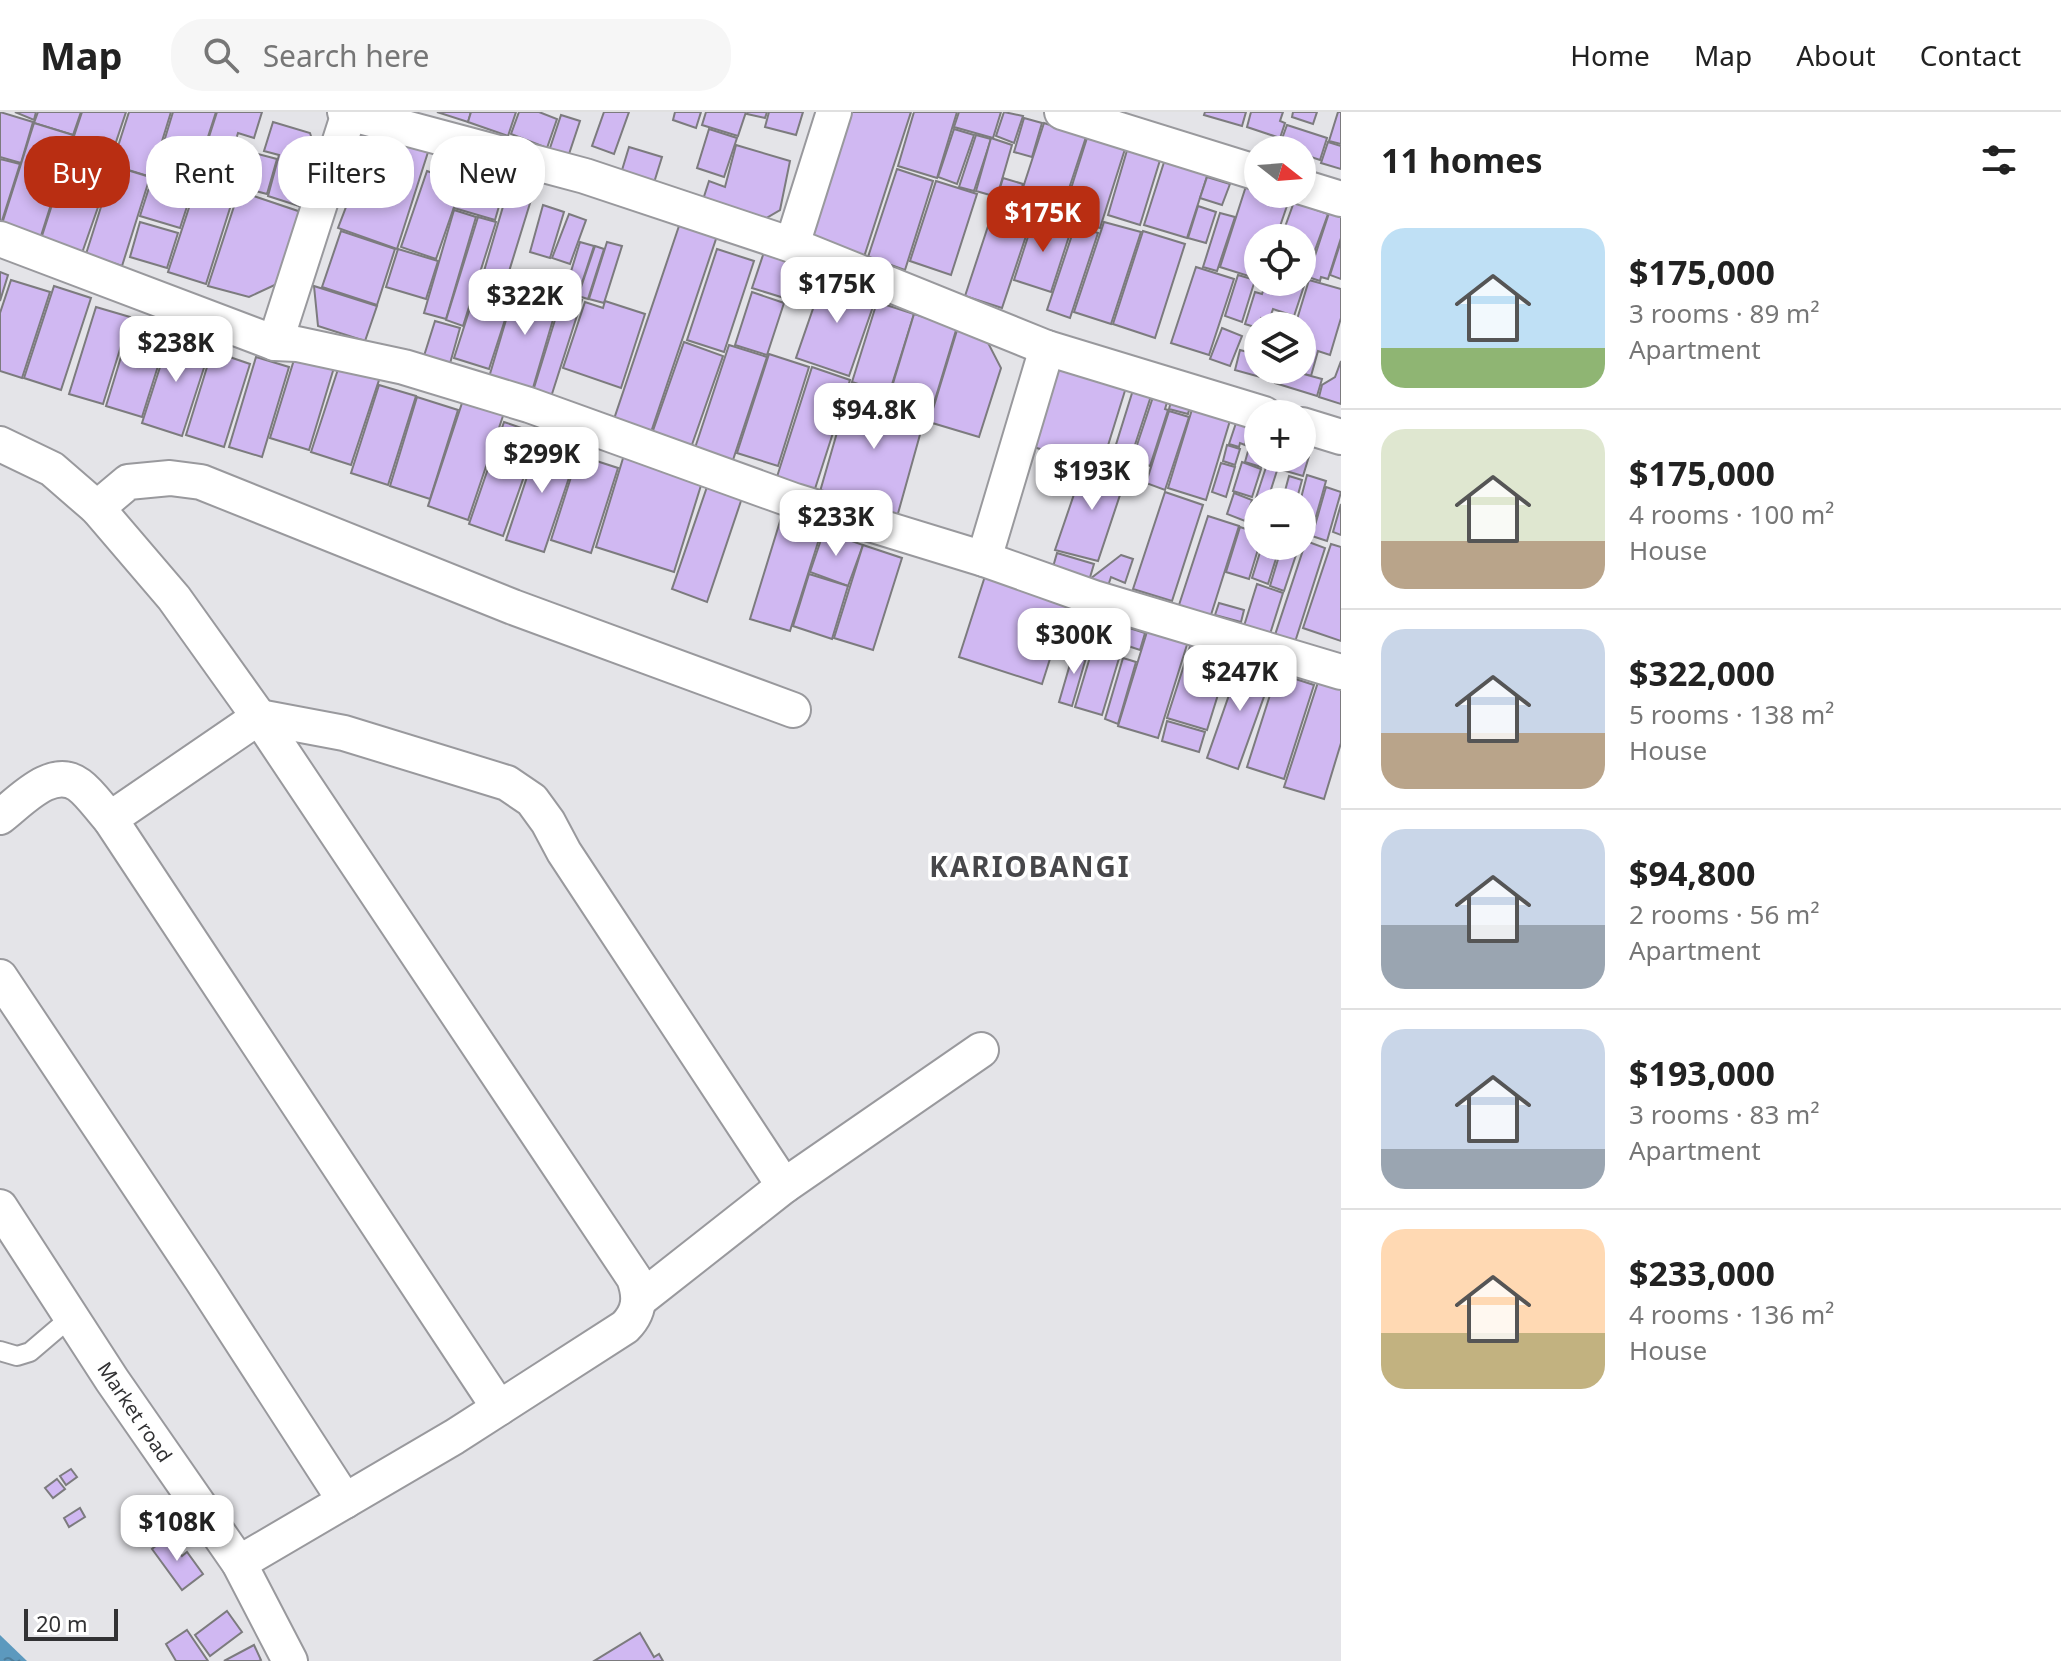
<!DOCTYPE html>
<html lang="en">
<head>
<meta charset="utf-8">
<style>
	:root { --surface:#fff; --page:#f6f6f6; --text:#222; --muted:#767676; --line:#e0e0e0; --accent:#b92e12 }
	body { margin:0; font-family:"Noto Sans",sans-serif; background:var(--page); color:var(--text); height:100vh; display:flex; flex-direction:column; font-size:30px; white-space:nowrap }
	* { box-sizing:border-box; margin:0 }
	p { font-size:26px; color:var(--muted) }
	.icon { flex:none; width:44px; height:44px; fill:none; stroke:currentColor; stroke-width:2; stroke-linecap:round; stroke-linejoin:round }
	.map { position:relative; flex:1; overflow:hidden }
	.side { display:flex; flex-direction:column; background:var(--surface); width:720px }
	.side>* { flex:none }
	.top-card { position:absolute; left:24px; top:24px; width:760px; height:72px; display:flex; gap:16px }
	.needle { width:52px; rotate:107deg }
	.controls { position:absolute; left:1244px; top:24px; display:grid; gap:16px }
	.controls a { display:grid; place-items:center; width:72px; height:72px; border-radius:50%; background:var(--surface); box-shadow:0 4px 12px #0003; font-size:40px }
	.scale { position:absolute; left:24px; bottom:20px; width:94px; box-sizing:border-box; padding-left:8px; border:4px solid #323234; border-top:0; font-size:22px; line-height:28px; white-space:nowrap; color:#323234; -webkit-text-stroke:6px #fff; paint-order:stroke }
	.price { position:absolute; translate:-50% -68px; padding:0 18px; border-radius:16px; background:#fff; color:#222; font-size:26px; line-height:52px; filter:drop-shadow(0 2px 4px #0008) }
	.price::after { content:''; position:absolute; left:50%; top:48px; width:24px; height:18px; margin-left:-12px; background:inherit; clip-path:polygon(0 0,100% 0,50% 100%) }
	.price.on { background:var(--accent); color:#fff }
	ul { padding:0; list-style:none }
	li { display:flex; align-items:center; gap:24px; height:200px; padding:0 40px }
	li+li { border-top:2px solid var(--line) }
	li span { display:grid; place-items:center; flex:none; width:224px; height:160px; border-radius:24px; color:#555 }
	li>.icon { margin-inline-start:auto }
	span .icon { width:96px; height:96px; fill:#fffc; stroke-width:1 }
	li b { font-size:34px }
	h2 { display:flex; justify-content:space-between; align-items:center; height:96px; padding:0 40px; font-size:34px }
	.tag { padding:0 28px; border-radius:32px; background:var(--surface); box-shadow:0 4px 12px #0003; font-size:28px; line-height:72px }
	.tag.on { background:var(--accent); color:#fff }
	header { display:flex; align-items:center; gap:48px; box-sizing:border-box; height:112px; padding:0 40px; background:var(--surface); border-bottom:2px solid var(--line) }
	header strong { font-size:38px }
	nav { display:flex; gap:44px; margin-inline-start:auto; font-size:28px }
	.search { width:560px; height:72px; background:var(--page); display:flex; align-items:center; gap:20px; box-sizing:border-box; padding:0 28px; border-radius:32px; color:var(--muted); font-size:30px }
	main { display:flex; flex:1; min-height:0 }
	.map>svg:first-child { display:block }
	.water { fill:url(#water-ripples) }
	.building { fill:#d0b8f2; stroke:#7c7b7e; stroke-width:2 }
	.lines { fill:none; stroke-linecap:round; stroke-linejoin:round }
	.lane-casing { stroke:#99999d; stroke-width:22 }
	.street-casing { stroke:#99999d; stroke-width:38 }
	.lane { stroke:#fff; stroke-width:18 }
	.street { stroke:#fff; stroke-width:34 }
	.labels { text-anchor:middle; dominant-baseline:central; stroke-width:7; stroke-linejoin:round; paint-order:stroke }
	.street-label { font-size:20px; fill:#323234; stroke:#fff }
	.district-label { font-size:28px; font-weight:bold; letter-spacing:2px; fill:#47474a; stroke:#fff }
</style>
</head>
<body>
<header>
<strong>Map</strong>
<div class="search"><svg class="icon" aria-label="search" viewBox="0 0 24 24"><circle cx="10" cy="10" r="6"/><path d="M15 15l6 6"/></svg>Search here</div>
<nav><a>Home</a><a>Map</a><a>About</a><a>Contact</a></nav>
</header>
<main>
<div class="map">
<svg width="1341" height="1549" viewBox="0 0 1341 1549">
	<defs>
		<pattern id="water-ripples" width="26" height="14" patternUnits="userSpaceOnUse" patternTransform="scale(2)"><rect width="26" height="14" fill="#5c99be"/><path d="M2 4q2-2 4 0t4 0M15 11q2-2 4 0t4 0" fill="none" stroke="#4d7d9b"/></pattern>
	</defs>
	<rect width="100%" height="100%" fill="#e4e4e8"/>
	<path class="water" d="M0 1523 27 1549H0Z"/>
	<g class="building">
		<path d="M0 0 33 10 21 51 0 45Z"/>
		<path d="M15 0H36L34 8Z"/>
		<path d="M38 0H81L73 23 34 11Z"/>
		<path d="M82 0H126L109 51 69 39Z"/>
		<path d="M129 0H171L151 65 112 53Z"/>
		<path d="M173 0H216L197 59 159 46Z"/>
		<path d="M217 0H262L254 26 238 21 233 37 247 42 238 71 198 59Z"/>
		<path d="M437 0H471L468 10Z"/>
		<path d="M471 0H516L508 24 468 10Z"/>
		<path d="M519 0H539L557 7 547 36 511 22Z"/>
		<path d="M604 0H629L614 42 592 34Z"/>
		<path d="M675 0H701L696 16 673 8Z"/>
		<path d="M706 0H746L738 24 702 13Z"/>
		<path d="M748 0H767L765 6 747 2Z"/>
		<path d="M769 0H803L796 23 765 15Z"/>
		<path d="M843 0H911L864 145 803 125Z"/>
		<path d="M914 0H957L937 66 898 54Z"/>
		<path d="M959 0H1001L993 26 954 15Z"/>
		<path d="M1004 0 1023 4 1014 31 996 24Z"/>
		<path d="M1205 0H1246L1242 14 1204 3Z"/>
		<path d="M1251 0H1283L1280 9 1285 11 1280 26 1247 15Z"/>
		<path d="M1293 0H1317L1313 12 1292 5Z"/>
		<path d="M1338 0H1341V32L1329 29Z"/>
		<path d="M561 3 580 9 568 45 549 39Z"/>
		<path d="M1024 6 1042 11 1032 45 1014 40Z"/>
		<path d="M273 10 310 21 318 46 302 95 268 84 279 43 264 39Z"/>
		<path d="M34 11 73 23 40 127 1 115Z"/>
		<path d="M1044 11 1086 25 1060 104 1018 91Z"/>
		<path d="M1287 13 1327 26 1320 48 1302 42V38L1279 35Z"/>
		<path d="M709 17 737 26 724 65 697 56Z"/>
		<path d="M954 17 974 23 957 72 938 65Z"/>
		<path d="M976 23 991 27 974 79 959 75Z"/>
		<path d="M991 26 1012 33 997 85 976 79Z"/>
		<path d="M1087 26 1125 37 1100 116 1062 105Z"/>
		<path d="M392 29 429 37 397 137 338 116 366 43Z"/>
		<path d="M1328 30 1341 34V57L1321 51Z"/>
		<path d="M736 33 790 49 780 98 751 115 700 97 709 69 725 75Z"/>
		<path d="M629 35 662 45 652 77 619 68Z"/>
		<path d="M1128 35 1161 45 1140 113 1108 103Z"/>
		<path d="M69 40 112 55 82 141 41 127Z"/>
		<path d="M254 41 277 47 267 82 244 76Z"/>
		<path d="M1166 44 1209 58 1187 126 1144 113Z"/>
		<path d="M0 47 20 52 0 115Z"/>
		<path d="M114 54 150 65 122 154 86 142Z"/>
		<path d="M897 57 933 69 905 158 868 145Z"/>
		<path d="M427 59 462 72 436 147 401 135Z"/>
		<path d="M154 60 194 73 180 116 140 104Z"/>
		<path d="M200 62 237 74 206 172 168 160Z"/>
		<path d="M1207 65 1230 72 1222 93 1200 86Z"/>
		<path d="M463 66 504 77 495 108 454 96Z"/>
		<path d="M1003 66 1023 72 1016 93 997 86Z"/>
		<path d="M936 69 977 82 951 163 910 149Z"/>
		<path d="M1247 71 1258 74V82L1290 85 1276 126H1258V167L1220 155Z"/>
		<path d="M239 79 301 100 279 171 249 185 208 174Z"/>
		<path d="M507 81 531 88 507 166 484 159Z"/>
		<path d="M996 90 1033 103 1002 196 965 184Z"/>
		<path d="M1294 90 1328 102 1305 166 1302 165V126H1281Z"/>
		<path d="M543 93 564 100 550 146 530 140Z"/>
		<path d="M1198 94 1216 100 1206 131 1188 126Z"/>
		<path d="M454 98 476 105 446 207 424 201Z"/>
		<path d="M1220 101 1235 105 1217 159 1203 155Z"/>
		<path d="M1329 101 1341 105V126L1328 167 1321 165 1320 169 1308 165Z"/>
		<path d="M569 102 586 108 570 152 552 146Z"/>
		<path d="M1035 103 1072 115 1051 180 1014 168Z"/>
		<path d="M478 105 496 110 463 214 446 208Z"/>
		<path d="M681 108 718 121 648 329 611 316Z"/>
		<path d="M140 110 178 121 167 156 130 145Z"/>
		<path d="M1104 110 1141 120 1111 212 1074 200Z"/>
		<path d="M1075 114 1098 121 1070 206 1047 198Z"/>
		<path d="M341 119 395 137 377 193 322 175Z"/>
		<path d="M1143 119 1185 132 1155 226 1113 212Z"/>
		<path d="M1341 129V167L1330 163Z"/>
		<path d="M580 130 594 134 578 183 565 179Z"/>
		<path d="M607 130 622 134 604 191 589 187Z"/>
		<path d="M595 134 604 137 588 187 578 184Z"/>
		<path d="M398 137 438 149 426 187 386 175Z"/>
		<path d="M717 137 754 149 724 240 687 228Z"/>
		<path d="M765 137 822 155 810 194 752 176Z"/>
		<path d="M1196 155 1234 167 1209 243 1171 231Z"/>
		<path d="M482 159 517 171 489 257 454 246Z"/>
		<path d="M0 160 8 163 0 189Z"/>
		<path d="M825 162 878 180 849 264 796 246Z"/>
		<path d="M1238 163 1255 168 1242 210 1225 204Z"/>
		<path d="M519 164 562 177 530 286 487 272Z"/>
		<path d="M11 168 50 180 22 266 0 259V201Z"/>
		<path d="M1309 168 1341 177V206L1330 243 1318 239 1311 264 1291 258H1302V214H1295Z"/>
		<path d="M1266 170H1293L1304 174 1294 204 1273 197 1269 209 1261 206 1258 216 1245 212 1255 180 1262 182Z"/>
		<path d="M54 174 91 186 61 278 24 266Z"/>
		<path d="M314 174 377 194 365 229 318 214Z"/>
		<path d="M752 180 784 191 767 243 735 233Z"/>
		<path d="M563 182 582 188 551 285 533 279Z"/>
		<path d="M605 189 645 202 621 276 563 256 585 190 603 196Z"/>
		<path d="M877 190 914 202 889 282 852 270Z"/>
		<path d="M96 195 130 205 103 292 69 282Z"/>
		<path d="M914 202 957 215 934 291 891 278Z"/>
		<path d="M131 209 141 212 134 232 123 229Z"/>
		<path d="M435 209 460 216 449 255 423 247Z"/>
		<path d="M144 211 169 219 142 305 106 294 125 232 137 236Z"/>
		<path d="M958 215 984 223 1001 256 979 325 929 310Z"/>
		<path d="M1222 216 1242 224 1230 254 1210 247Z"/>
		<path d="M171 221 211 234 182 324 142 311Z"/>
		<path d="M684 230 723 244 688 344 649 330Z"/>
		<path d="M729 233 767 245 730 357 692 345Z"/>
		<path d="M297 238 336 249 309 338 270 326Z"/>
		<path d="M1240 238 1255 242 1254 247 1258 248V258H1278L1275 269 1235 258Z"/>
		<path d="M212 239 250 252 224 335 186 323Z"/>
		<path d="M769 242 809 255 778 354 737 341Z"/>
		<path d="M1051 244 1128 269 1101 356 1024 332Z"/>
		<path d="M256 245 289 255 262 345 229 335Z"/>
		<path d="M341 248 381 262 351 353 311 340Z"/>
		<path d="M1341 249V292L1319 285 1322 273 1335 265Z"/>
		<path d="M812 255 850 268 813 383 775 371Z"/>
		<path d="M1280 258H1289L1322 267 1317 284 1275 271Z"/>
		<path d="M851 272 928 294 897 405 819 383Z"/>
		<path d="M379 273 416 284 388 373 351 361Z"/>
		<path d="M1133 278 1151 284 1131 345 1114 339Z"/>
		<path d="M1154 282 1168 287 1165 297 1168 298 1150 354 1132 348Z"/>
		<path d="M417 285 458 298 430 387 390 374Z"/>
		<path d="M464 285 505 298 468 408 428 394Z"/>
		<path d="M1172 286 1191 291 1188 302 1169 297Z"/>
		<path d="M1194 291 1232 302 1206 388 1168 376Z"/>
		<path d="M1169 299 1189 305 1165 378 1146 371Z"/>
		<path d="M504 310 539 322 503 424 469 412Z"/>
		<path d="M1236 311 1248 315 1245 333 1240 331 1239 335 1229 332Z"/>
		<path d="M1252 316 1258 317V332L1250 330Z"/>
		<path d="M540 326 578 339 544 440 506 428Z"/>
		<path d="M1302 328 1313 331 1303 364 1279 357 1282 346H1302Z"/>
		<path d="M1250 332 1258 334V346H1264L1261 355 1245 350Z"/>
		<path d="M1227 333 1240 337 1235 353 1223 349Z"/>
		<path d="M578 343 618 356 591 441 551 428Z"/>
		<path d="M624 343 703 367 674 460 596 435Z"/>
		<path d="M1269 346H1281L1267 390H1258V393L1254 392Z"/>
		<path d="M1242 350 1261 357 1252 385 1233 379Z"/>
		<path d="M1221 351 1235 355 1226 385 1212 380Z"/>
		<path d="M1084 353 1102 358 1103 353 1128 359 1098 449 1055 438Z"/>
		<path d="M1307 363 1326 369 1310 426 1302 424V390H1300Z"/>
		<path d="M1289 364 1302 368 1296 390H1282Z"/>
		<path d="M708 372 743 383 707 490 672 477Z"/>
		<path d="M1326 375 1341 380 1327 429 1312 424Z"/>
		<path d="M1165 380 1203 393 1172 489 1133 477Z"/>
		<path d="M1234 381 1252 388 1245 409 1227 402Z"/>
		<path d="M1341 392V423L1333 420Z"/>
		<path d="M785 393 826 405 790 519 750 507Z"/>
		<path d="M1253 394 1258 396V418L1247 414Z"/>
		<path d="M1208 404 1239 414 1210 506 1178 496Z"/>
		<path d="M1240 415 1258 421 1259 434 1249 467 1226 460Z"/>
		<path d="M824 419 863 433 848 474 810 460Z"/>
		<path d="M1306 429 1325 436 1295 530 1275 523Z"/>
		<path d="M1331 432 1341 435V529L1303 516Z"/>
		<path d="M863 433 902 446 873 538 834 526Z"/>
		<path d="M1262 434H1280L1268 472 1252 466Z"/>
		<path d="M1282 434H1299L1284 479 1270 474Z"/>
		<path d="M1057 441 1094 452 1088 472 1053 455Z"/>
		<path d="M1121 443 1133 447 1125 471 1111 465 1108 474 1090 467Z"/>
		<path d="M986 461 1069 487 1042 572 959 545Z"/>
		<path d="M809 462 848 474 832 527 793 514Z"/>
		<path d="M1257 472 1283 481 1270 522 1244 514Z"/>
		<path d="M1219 491 1244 498 1241 510 1215 503Z"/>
		<path d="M1095 504 1112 510 1107 530 1089 525Z"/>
		<path d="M1150 510 1190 523 1158 626 1118 614Z"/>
		<path d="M1123 514 1145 521 1140 538 1113 529 1116 518 1122 520Z"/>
		<path d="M1195 519 1234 531 1207 618 1167 606Z"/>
		<path d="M1075 535 1088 539 1072 594 1059 590Z"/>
		<path d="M1093 535 1120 543 1102 603 1075 595Z"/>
		<path d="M1123 546 1136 550 1118 612 1105 607Z"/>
		<path d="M1242 546 1274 557 1238 657 1207 646Z"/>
		<path d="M1277 561 1314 573 1284 667 1247 655Z"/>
		<path d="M1320 564 1341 571V631L1324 687 1284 675Z"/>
		<path d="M1167 609 1205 620 1199 640 1162 629Z"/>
		<path d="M71 1357 77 1365 66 1373 60 1364Z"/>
		<path d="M57 1367 65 1377 53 1386 45 1376Z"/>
		<path d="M80 1396 85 1405 69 1415 64 1406Z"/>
		<path d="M168 1424 182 1444 187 1440 203 1462 182 1478 152 1437Z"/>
		<path d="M227 1499 242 1520 210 1544 195 1523Z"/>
		<path d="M187 1518 208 1549H176L166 1532Z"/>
		<path d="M640 1521 654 1545 659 1542 663 1549H594Z"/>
		<path d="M254 1533 261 1548 259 1549H224Z"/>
	</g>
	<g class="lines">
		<defs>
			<path id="lane" d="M0 1239 17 1244 30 1240 71 1205"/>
			<g id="street">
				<path d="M345 0 585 64 792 133"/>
				<path d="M834 0 792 133 1047 236 1264 302"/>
				<path d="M1062 0 1258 61"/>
				<path d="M1302 75 1341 87"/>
				<path d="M0 127 275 231 297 232 404 255 529 293 795 389 984 447 1094 486 1341 560"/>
				<path d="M275 231 349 1"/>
				<path d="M1302 313 1341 325"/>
				<path d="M0 332 52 357 97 396 174 486 259 605 634 1166C641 1185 640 1200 625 1215L454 1325 239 1451"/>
				<path d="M97 396 128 370 170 366 201 370 513 495 793 598"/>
				<path d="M984 447 1047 236"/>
				<path d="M0 705C20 690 52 653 79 673 90 681 100 696 110 707"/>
				<path d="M0 865 202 1168 345 1389"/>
				<path d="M0 1095 112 1268 239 1451 290 1549"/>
				<path d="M639 1188 784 1074 981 938"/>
				<path d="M499 1296 110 707 259 605 344 621 507 671 532 688 548 710 564 740 784 1074"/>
			</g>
		</defs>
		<use href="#lane" class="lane-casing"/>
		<use href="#street" class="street-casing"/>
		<use href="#lane" class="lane"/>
		<use href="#street" class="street"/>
	</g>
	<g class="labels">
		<g class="street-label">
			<text transform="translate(135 1300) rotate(56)">Market road</text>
		</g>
		<g class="district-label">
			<text x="1030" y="754">KARIOBANGI</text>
		</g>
	</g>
</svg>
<div class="controls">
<a><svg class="needle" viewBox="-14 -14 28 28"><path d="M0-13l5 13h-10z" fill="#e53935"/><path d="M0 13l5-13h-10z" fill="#767676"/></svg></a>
<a><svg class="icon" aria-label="locate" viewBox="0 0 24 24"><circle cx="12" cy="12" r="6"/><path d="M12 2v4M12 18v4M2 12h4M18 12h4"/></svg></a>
<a><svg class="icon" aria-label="layers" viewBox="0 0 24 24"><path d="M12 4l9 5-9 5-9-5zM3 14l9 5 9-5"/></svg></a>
<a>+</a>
<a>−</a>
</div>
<div class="scale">20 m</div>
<b class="price on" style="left:1043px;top:142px">$175K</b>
<b class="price" style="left:837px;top:213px">$175K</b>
<b class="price" style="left:525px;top:225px">$322K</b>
<b class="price" style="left:176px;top:272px">$238K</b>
<b class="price" style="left:874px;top:339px">$94.8K</b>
<b class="price" style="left:542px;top:383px">$299K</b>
<b class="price" style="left:1092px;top:400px">$193K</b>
<b class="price" style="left:836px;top:446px">$233K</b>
<b class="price" style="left:1074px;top:564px">$300K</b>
<b class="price" style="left:1240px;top:601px">$247K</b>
<b class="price" style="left:177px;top:1451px">$108K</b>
<div class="top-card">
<a class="tag on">Buy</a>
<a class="tag">Rent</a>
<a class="tag">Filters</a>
<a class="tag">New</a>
</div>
</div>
<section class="side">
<h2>11 homes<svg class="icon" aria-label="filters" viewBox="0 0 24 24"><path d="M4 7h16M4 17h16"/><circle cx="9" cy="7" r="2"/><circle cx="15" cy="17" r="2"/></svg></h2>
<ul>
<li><span style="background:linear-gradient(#bfe0f5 75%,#8fb573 0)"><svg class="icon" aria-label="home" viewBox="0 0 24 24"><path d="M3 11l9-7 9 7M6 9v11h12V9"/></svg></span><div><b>$175,000</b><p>3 rooms · 89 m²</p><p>Apartment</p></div></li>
<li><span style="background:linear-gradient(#dfe7d0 70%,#b9a48a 0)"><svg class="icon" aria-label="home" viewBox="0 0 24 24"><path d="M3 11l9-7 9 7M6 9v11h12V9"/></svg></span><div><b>$175,000</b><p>4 rooms · 100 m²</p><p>House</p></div></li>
<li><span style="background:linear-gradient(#c9d6e8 65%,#b9a48a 0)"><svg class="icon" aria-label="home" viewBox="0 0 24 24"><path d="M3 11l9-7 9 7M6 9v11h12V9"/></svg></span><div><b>$322,000</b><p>5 rooms · 138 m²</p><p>House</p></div></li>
<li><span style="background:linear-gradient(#c9d6e8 60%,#9aa5b1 0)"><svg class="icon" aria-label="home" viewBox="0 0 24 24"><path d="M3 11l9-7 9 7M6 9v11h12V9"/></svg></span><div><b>$94,800</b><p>2 rooms · 56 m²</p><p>Apartment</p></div></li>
<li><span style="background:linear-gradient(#c9d6e8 75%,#9aa5b1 0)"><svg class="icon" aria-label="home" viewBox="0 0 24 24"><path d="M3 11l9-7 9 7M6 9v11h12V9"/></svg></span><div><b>$193,000</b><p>3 rooms · 83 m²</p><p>Apartment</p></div></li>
<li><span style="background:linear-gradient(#ffd9b3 65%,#c2b280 0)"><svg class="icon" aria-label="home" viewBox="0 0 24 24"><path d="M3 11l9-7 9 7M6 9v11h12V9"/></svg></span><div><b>$233,000</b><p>4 rooms · 136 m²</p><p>House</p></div></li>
</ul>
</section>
</main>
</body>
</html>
